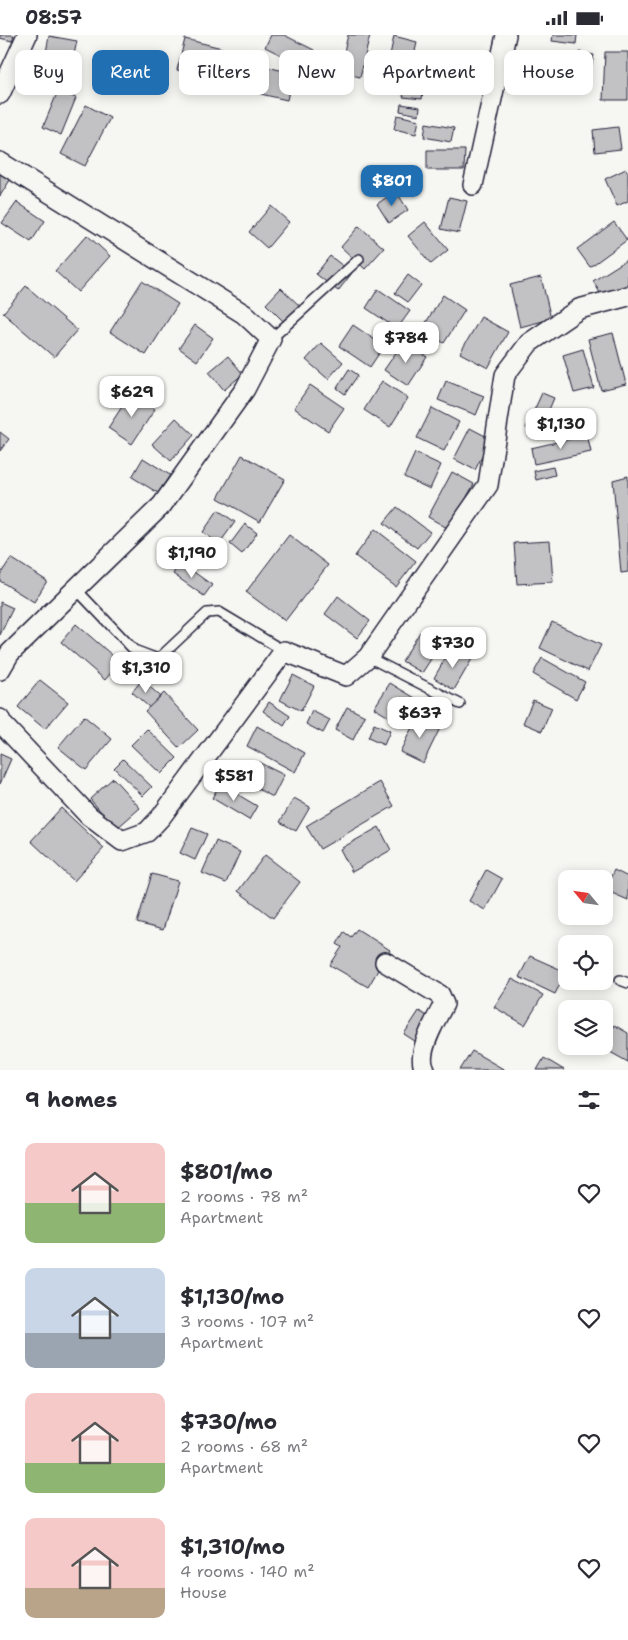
<!DOCTYPE html>
<html lang="en">
<head>
<meta charset="utf-8">
<style>
	:root { --surface:#fff; --page:#f2f2f3; --text:#2b2b33; --muted:#7c7c81; --accent:#1f6fb2 }
	body { margin:0; font-family:"Shantell Sans",sans-serif; background:var(--page); color:var(--text); height:100vh; display:flex; flex-direction:column; font-size:19px; white-space:nowrap }
	* { box-sizing:border-box; margin:0 }
	p { font-size:16px; color:var(--muted) }
	.icon { flex:none; width:28px; height:28px; fill:none; stroke:currentColor; stroke-width:2; stroke-linecap:round; stroke-linejoin:round }
	.map { position:relative; height:1035px; overflow:hidden }
	.panel { display:flex; flex-direction:column; background:var(--surface); flex:1 }
	.panel>* { flex:none }
	.guide { position:absolute; left:15px; top:15px; width:599px; height:45px; display:flex; gap:10px }
	.needle { width:32px; rotate:299deg }
	.buttons { position:absolute; left:558px; top:835px; display:grid; gap:10px }
	.buttons a { display:grid; place-items:center; width:55px; height:55px; border-radius:10px; background:var(--surface); box-shadow:0 2px 12px #0003; font-size:25px }
	.price { position:absolute; translate:-50% -42px; padding:0 11px; border-radius:10px; background:#fff; color:#222; font-size:16px; line-height:32px; filter:drop-shadow(0 1px 2px #0008) }
	.price::after { content:''; position:absolute; left:50%; top:30px; width:15px; height:11px; margin-left:-8px; background:inherit; clip-path:polygon(0 0,100% 0,50% 100%) }
	.price.on { background:var(--accent); color:#fff }
	ul { padding:0; list-style:none }
	li { display:flex; align-items:center; gap:15px; height:125px; padding:0 25px }
	li span { display:grid; place-items:center; flex:none; width:140px; height:100px; border-radius:10px; color:#555 }
	li>.icon { margin-inline-start:auto }
	span .icon { width:60px; height:60px; fill:#fffc; stroke-width:1 }
	li b { font-size:21px }
	h2 { display:flex; justify-content:space-between; align-items:center; height:60px; padding:0 25px; font-size:21px }
	.pill { padding:0 18px; border-radius:10px; background:var(--surface); box-shadow:0 2px 12px #0003; font-size:18px; line-height:45px }
	.pill.on { background:var(--accent); color:#fff }
	.status { display:flex; justify-content:space-between; align-items:center; height:35px; padding:0 25px; background:var(--surface); direction:ltr }
	.status svg { height:14px; fill:currentColor }
	.map>svg:first-child { display:block }
	.building { fill:#c2c2c4; stroke:#22223b }
	.lines { fill:none; stroke-linecap:round; stroke-linejoin:round }
	.lane-casing { stroke:#22223b; stroke-width:12 }
	.street-casing { stroke:#22223b; stroke-width:22 }
	.lane { stroke:#f6f6f2; stroke-width:9 }
	.street { stroke:#f6f6f2; stroke-width:19 }
</style>
</head>
<body>
<div class="status"><b>08:57</b><svg viewBox="0 0 49 12"><path d="M0 12V9h3v3zM5 12V6h3v6zM10 12V3h3v9zM15 12V0h3v12zM26 1h20v11H26zM47 4h2v5h-2z"/></svg></div>
<div class="map">
<svg width="628" height="1035" viewBox="0 0 628 1035">
	<rect width="100%" height="100%" fill="#f6f6f2"/>
	<filter id="ink" filterUnits="userSpaceOnUse"><feTurbulence type="fractalNoise" baseFrequency=".02" numOctaves="2"/><feDisplacementMap in="SourceGraphic" scale="10" xChannelSelector="R" yChannelSelector="G"/><feConvolveMatrix kernelMatrix="1 2 1 2 8 2 1 2 1" color-interpolation-filters="sRGB"/></filter>
	<g filter="url(#ink)">
		<g class="building">
			<path d="M0 0H14L12 6 0 3Z"/>
			<path d="M271 0H284L314 15 305 32 265 12Z"/>
			<path d="M348 0H370L360 42 339 37Z"/>
			<path d="M553 0H577L576 9 552 6Z"/>
			<path d="M49 1 77 6 72 28 45 23Z"/>
			<path d="M394 1 417 7 412 31 389 25Z"/>
			<path d="M185 4 222 13 214 43 177 35Z"/>
			<path d="M460 17 486 19 485 43 458 41Z"/>
			<path d="M579 17 594 20 590 38 575 35Z"/>
			<path d="M605 17H628V65H603Z"/>
			<path d="M249 28 293 38 287 65 243 55Z"/>
			<path d="M405 46 424 49 422 64 403 62Z"/>
			<path d="M58 56 76 63 61 100 43 92Z"/>
			<path d="M401 69 420 72 419 80 400 76Z"/>
			<path d="M86 70 110 83 85 131 61 119Z"/>
			<path d="M397 80 419 85 416 99 394 94Z"/>
			<path d="M426 88 454 93 451 107 424 102Z"/>
			<path d="M618 92 621 114 595 117 593 95Z"/>
			<path d="M427 115H465L464 135H427Z"/>
			<path d="M626 134 628 138V166L617 171 605 144Z"/>
			<path d="M0 139 10 145 0 161Z"/>
			<path d="M396 156 408 175 389 188 377 169Z"/>
			<path d="M449 162 467 166 459 198 441 194Z"/>
			<path d="M17 167 45 186 31 207 2 188Z"/>
			<path d="M271 171 289 187 267 213 249 197Z"/>
			<path d="M425 187 448 215 431 229 408 201Z"/>
			<path d="M614 187 627 205 590 232 577 214Z"/>
			<path d="M359 191 384 213 365 234 341 212Z"/>
			<path d="M87 200 110 221 78 257 55 236Z"/>
			<path d="M330 221 352 238 338 256 316 239Z"/>
			<path d="M628 224V254L606 268 593 246Z"/>
			<path d="M408 240 421 250 408 267 395 258Z"/>
			<path d="M541 242 551 284 520 292 510 250Z"/>
			<path d="M142 246 178 269 146 320 110 297Z"/>
			<path d="M26 251 77 295 54 322 3 278Z"/>
			<path d="M281 253 305 276 289 292 266 269Z"/>
			<path d="M378 254 410 276 397 294 366 273Z"/>
			<path d="M443 260 465 275 444 308 422 294Z"/>
			<path d="M481 282 508 297 488 333 460 318Z"/>
			<path d="M195 290 213 303 197 326 179 313Z"/>
			<path d="M353 290 384 311 370 332 339 311Z"/>
			<path d="M613 298 626 349 601 355 588 304Z"/>
			<path d="M404 306 427 322 408 351 384 335Z"/>
			<path d="M321 308 343 327 328 344 306 325Z"/>
			<path d="M583 314 594 353 574 358 563 320Z"/>
			<path d="M228 321 243 339 224 355 209 337Z"/>
			<path d="M349 334 358 340 345 359 337 353Z"/>
			<path d="M382 346 408 363 390 392 364 375Z"/>
			<path d="M446 346 484 361 476 380 438 365Z"/>
			<path d="M310 350 344 373 328 396 294 373Z"/>
			<path d="M131 358 155 374 132 409 108 393Z"/>
			<path d="M542 358 554 363 539 398 526 393Z"/>
			<path d="M432 373 459 387 444 416 417 403Z"/>
			<path d="M176 383 194 400 171 426 152 409Z"/>
			<path d="M470 393 491 404 475 435 454 424Z"/>
			<path d="M0 397 9 404 0 416Z"/>
			<path d="M587 400 591 417 534 429 531 413Z"/>
			<path d="M415 418 441 430 430 454 404 442Z"/>
			<path d="M242 420 285 444 260 487 218 463Z"/>
			<path d="M143 423 170 440 158 458 132 442Z"/>
			<path d="M553 432 555 440 536 445 534 436Z"/>
			<path d="M452 437 474 449 449 494 428 482Z"/>
			<path d="M628 441V537L621 538 613 445Z"/>
			<path d="M397 472 430 497 417 513 384 488Z"/>
			<path d="M218 475 235 487 219 509 203 497Z"/>
			<path d="M245 489 257 498 242 519 230 509Z"/>
			<path d="M375 494 416 526 396 552 355 521Z"/>
			<path d="M289 500 328 530 285 586 246 557Z"/>
			<path d="M550 506 553 547 517 549 514 508Z"/>
			<path d="M11 523 47 546 34 567 0 546V540Z"/>
			<path d="M180 527 212 550 204 561 173 539Z"/>
			<path d="M338 561 370 586 357 603 325 579Z"/>
			<path d="M0 567 13 573 0 600Z"/>
			<path d="M552 587 601 610 588 636 540 613Z"/>
			<path d="M76 589 120 627 105 645 61 607Z"/>
			<path d="M420 597 440 610 422 638 402 626Z"/>
			<path d="M451 613 472 624 454 655 434 643Z"/>
			<path d="M542 623 585 647 576 664 533 639Z"/>
			<path d="M293 640 314 651 301 676 280 665Z"/>
			<path d="M40 645 68 667 45 694 18 672Z"/>
			<path d="M142 645 160 661 150 673 132 657Z"/>
			<path d="M390 648 415 663 402 690 374 673Z"/>
			<path d="M164 658 198 695 179 713 145 676Z"/>
			<path d="M533 665 552 673 542 696 523 688Z"/>
			<path d="M269 667 290 681 284 691 263 676Z"/>
			<path d="M347 672 365 681 353 705 335 695Z"/>
			<path d="M312 676 330 685 323 698 306 689Z"/>
			<path d="M418 680 441 691 423 728 400 717Z"/>
			<path d="M84 681 112 704 86 735 58 712Z"/>
			<path d="M374 689 390 696 384 710 368 703Z"/>
			<path d="M257 691 305 718 295 737 247 711Z"/>
			<path d="M147 694 177 723 161 739 131 710Z"/>
			<path d="M0 719 11 724 0 749Z"/>
			<path d="M123 724 152 752 143 761 114 733Z"/>
			<path d="M258 727 284 740 273 762 247 748Z"/>
			<path d="M113 743 140 773 116 794 90 764Z"/>
			<path d="M380 747 394 771 320 814 306 791Z"/>
			<path d="M220 749 257 771 249 785 212 763Z"/>
			<path d="M294 763 310 772 296 796 280 787Z"/>
			<path d="M61 773 104 813 74 846 31 806Z"/>
			<path d="M379 792 391 815 352 837 340 814Z"/>
			<path d="M192 793 207 799 195 825 180 818Z"/>
			<path d="M216 806 240 817 226 848 202 838Z"/>
			<path d="M265 820 300 847 273 883 238 856Z"/>
			<path d="M486 835 502 844 485 875 469 866Z"/>
			<path d="M614 835 628 842V865L605 855Z"/>
			<path d="M152 839 178 846 163 895 137 888Z"/>
			<path d="M357 894 390 915 368 952 330 930 342 912 337 909 344 897 351 902Z"/>
			<path d="M530 921 566 937 555 959 519 942Z"/>
			<path d="M512 944 543 960 525 990 494 972Z"/>
			<path d="M419 976 437 987 421 1010 404 999Z"/>
			<path d="M614 990 628 998V1027L603 1013Z"/>
			<path d="M472 1016 505 1035H460Z"/>
			<path d="M544 1023 564 1035H537Z"/>
		</g>
		<g class="lines">
			<defs>
				<g id="lane">
					<path d="M271 304 359 224"/>
					<path d="M75 553 134 615 158 624 207 578 219 577 284 616"/>
					<path d="M368 622 460 669"/>
					<path d="M620 945 628 948"/>
				</g>
				<g id="street">
					<path d="M0 59 27 0"/>
					<path d="M0 127 244 279 271 304 245 354 162 470 10 618 0 635"/>
					<path d="M473 150 506 0"/>
					<path d="M0 684 2 689 89 781 122 806 147 797 161 782 284 616 346 641 368 622 488 450 505 340 529 308 579 274 628 261"/>
					<path d="M385 927 440 960 444 969C436 985 415 1018 425 1035"/>
				</g>
			</defs>
			<use href="#lane" class="lane-casing"/>
			<use href="#street" class="street-casing"/>
			<use href="#lane" class="lane"/>
			<use href="#street" class="street"/>
		</g>
	</g>
</svg>
<div class="buttons">
<a><svg class="needle" viewBox="-14 -14 28 28"><path d="M0-13l5 13h-10z" fill="#e53935"/><path d="M0 13l5-13h-10z" fill="#7c7c81"/></svg></a>
<a><svg class="icon" aria-label="locate" viewBox="0 0 24 24"><circle cx="12" cy="12" r="6"/><path d="M12 2v4M12 18v4M2 12h4M18 12h4"/></svg></a>
<a><svg class="icon" aria-label="layers" viewBox="0 0 24 24"><path d="M12 4l9 5-9 5-9-5zM3 14l9 5 9-5"/></svg></a>
</div>
<b class="price on" style="left:392px;top:172px">$801</b>
<b class="price" style="left:406px;top:329px">$784</b>
<b class="price" style="left:132px;top:383px">$629</b>
<b class="price" style="left:561px;top:415px">$1,130</b>
<b class="price" style="left:192px;top:544px">$1,190</b>
<b class="price" style="left:453px;top:634px">$730</b>
<b class="price" style="left:146px;top:659px">$1,310</b>
<b class="price" style="left:420px;top:704px">$637</b>
<b class="price" style="left:234px;top:767px">$581</b>
<div class="guide">
<a class="pill">Buy</a>
<a class="pill on">Rent</a>
<a class="pill">Filters</a>
<a class="pill">New</a>
<a class="pill">Apartment</a>
<a class="pill">House</a>
</div>
</div>
<section class="panel">
<h2>9 homes<svg class="icon" aria-label="filters" viewBox="0 0 24 24"><path d="M4 7h16M4 17h16"/><circle cx="9" cy="7" r="2"/><circle cx="15" cy="17" r="2"/></svg></h2>
<ul>
<li><span style="background:linear-gradient(#f6c9c9 60%,#8fb573 0)"><svg class="icon" aria-label="home" viewBox="0 0 24 24"><path d="M3 11l9-7 9 7M6 9v11h12V9"/></svg></span><div><b>$801/mo</b><p>2 rooms · 78 m²</p><p>Apartment</p></div><svg class="icon" aria-label="heart" viewBox="0 0 24 24"><path d="M12 20l-8-8c-3-5 5-10 8-4 3-6 11-1 8 4z"/></svg></li>
<li><span style="background:linear-gradient(#c9d6e8 65%,#9aa5b1 0)"><svg class="icon" aria-label="home" viewBox="0 0 24 24"><path d="M3 11l9-7 9 7M6 9v11h12V9"/></svg></span><div><b>$1,130/mo</b><p>3 rooms · 107 m²</p><p>Apartment</p></div><svg class="icon" aria-label="heart" viewBox="0 0 24 24"><path d="M12 20l-8-8c-3-5 5-10 8-4 3-6 11-1 8 4z"/></svg></li>
<li><span style="background:linear-gradient(#f6c9c9 70%,#8fb573 0)"><svg class="icon" aria-label="home" viewBox="0 0 24 24"><path d="M3 11l9-7 9 7M6 9v11h12V9"/></svg></span><div><b>$730/mo</b><p>2 rooms · 68 m²</p><p>Apartment</p></div><svg class="icon" aria-label="heart" viewBox="0 0 24 24"><path d="M12 20l-8-8c-3-5 5-10 8-4 3-6 11-1 8 4z"/></svg></li>
<li><span style="background:linear-gradient(#f6c9c9 70%,#b9a48a 0)"><svg class="icon" aria-label="home" viewBox="0 0 24 24"><path d="M3 11l9-7 9 7M6 9v11h12V9"/></svg></span><div><b>$1,310/mo</b><p>4 rooms · 140 m²</p><p>House</p></div><svg class="icon" aria-label="heart" viewBox="0 0 24 24"><path d="M12 20l-8-8c-3-5 5-10 8-4 3-6 11-1 8 4z"/></svg></li>
</ul>
</section>
</body>
</html>
